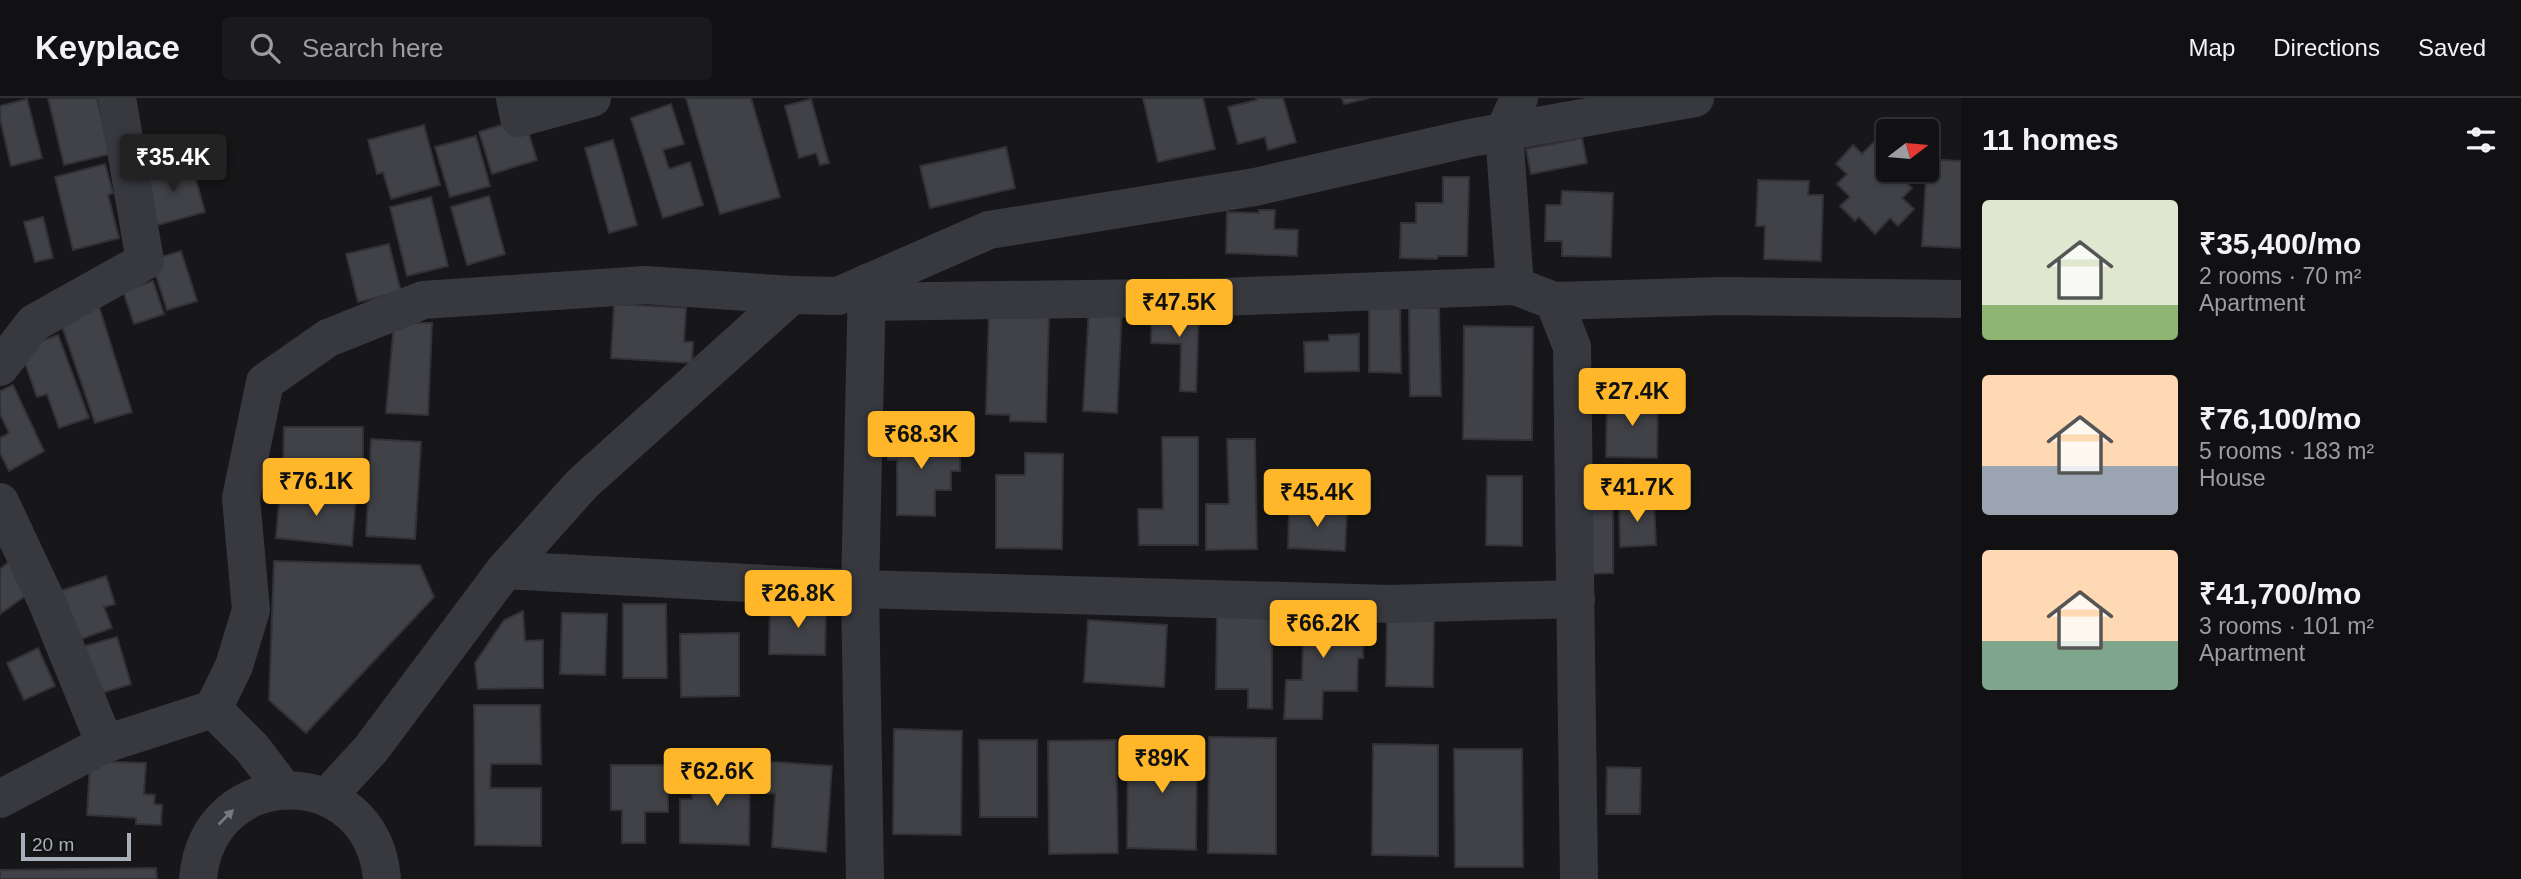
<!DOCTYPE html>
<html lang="en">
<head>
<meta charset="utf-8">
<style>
	:root { --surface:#111113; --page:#1a1a1c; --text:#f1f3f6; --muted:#9c9da0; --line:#303133; --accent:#ffb729 }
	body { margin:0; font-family:Arial,sans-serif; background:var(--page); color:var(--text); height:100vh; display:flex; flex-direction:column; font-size:26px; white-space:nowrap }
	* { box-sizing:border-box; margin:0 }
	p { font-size:23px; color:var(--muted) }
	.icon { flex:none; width:38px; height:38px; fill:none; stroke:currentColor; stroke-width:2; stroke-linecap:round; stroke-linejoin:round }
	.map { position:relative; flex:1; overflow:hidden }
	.sheet { display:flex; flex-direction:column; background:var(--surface); width:560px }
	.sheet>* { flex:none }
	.needle { width:46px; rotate:74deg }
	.buttons { position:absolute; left:1876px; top:21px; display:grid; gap:14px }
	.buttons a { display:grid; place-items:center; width:63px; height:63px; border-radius:7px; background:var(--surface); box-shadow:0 2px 5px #0004,0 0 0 2px var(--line); font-size:35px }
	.scale { position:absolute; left:21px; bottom:18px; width:110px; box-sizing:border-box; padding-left:7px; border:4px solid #a8aeba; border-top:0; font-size:19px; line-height:24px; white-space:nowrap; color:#a8aeba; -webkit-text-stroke:5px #121214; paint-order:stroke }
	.price { position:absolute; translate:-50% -60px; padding:0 16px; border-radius:7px; background:var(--accent); color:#111; font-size:23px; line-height:46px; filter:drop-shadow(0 2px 4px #0008) }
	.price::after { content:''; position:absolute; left:50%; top:42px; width:21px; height:16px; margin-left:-10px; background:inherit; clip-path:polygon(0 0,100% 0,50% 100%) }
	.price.current { background:#222; color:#fff }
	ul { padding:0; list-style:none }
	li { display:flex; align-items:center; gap:21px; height:175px; padding:0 21px }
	li span { display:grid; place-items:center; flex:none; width:196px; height:140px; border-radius:7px; color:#555 }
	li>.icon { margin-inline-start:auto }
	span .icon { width:84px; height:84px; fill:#fffc; stroke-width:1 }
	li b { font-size:30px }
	h2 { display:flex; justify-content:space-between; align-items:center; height:84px; padding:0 21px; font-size:30px }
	header { display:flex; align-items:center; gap:42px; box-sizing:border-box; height:98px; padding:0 35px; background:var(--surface); border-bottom:2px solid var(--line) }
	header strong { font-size:33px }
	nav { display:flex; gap:38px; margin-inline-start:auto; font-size:24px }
	.search { width:490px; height:63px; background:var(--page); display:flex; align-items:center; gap:18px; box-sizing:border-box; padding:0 24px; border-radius:7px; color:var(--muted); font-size:26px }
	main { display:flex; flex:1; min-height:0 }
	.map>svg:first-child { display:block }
	.building { fill:#414247; stroke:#313136; stroke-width:2 }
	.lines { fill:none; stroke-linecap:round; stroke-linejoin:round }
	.minor { stroke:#38393f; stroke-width:38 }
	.tertiary { stroke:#38393f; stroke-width:38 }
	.oneway { fill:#767983 }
</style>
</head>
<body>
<header>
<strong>Keyplace</strong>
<div class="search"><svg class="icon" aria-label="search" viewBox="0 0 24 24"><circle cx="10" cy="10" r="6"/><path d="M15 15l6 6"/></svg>Search here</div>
<nav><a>Map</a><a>Directions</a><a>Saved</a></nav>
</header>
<main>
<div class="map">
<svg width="1961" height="781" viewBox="0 0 1961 781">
	<rect width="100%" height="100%" fill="#171719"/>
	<g class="building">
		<path d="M48 0H97L110 56 64 67Z"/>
		<path d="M686 0H751L780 99 720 116Z"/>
		<path d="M1143 0H1203L1215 51 1158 64Z"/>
		<path d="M1256 0H1283L1296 44 1268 52 1265 39 1238 46 1228 9 1257 2Z"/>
		<path d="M1342 0H1369L1344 6Z"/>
		<path d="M27 1 42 60 11 68 0 21V8Z"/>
		<path d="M811 1 829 65 820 67 816 55 799 60 785 8Z"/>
		<path d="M671 6 684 46 663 52 669 71 690 64 703 107 663 120 631 20Z"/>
		<path d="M524 20 537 62 492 76 479 34Z"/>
		<path d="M424 27 440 87 391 101 383 74 377 76 368 42Z"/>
		<path d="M476 38 490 88 450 99 435 49Z"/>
		<path d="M1582 40 1587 65 1531 76 1526 51Z"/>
		<path d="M613 42 637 127 609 135 585 50Z"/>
		<path d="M1874 44 1888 58V72H1908L1901 79 1912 90 1902 100 1914 111 1898 128 1890 120 1875 136 1859 119 1855 123 1840 108 1850 99 1837 86 1847 76 1836 66 1853 47 1862 56Z"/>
		<path d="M1006 49 1015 90 930 110 920 68Z"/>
		<path d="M1927 61 1961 63V150L1922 148Z"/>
		<path d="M191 64 205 114 154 128 140 79Z"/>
		<path d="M105 66 113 95 108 97 119 140 73 152 55 79Z"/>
		<path d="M1443 79H1469L1467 158H1438L1437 161 1400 160 1401 125H1416V105H1443Z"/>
		<path d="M1758 82 1809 83 1808 97H1823L1821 163 1764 161 1765 128H1756Z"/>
		<path d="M1562 93 1613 95 1611 159 1562 158V143H1545L1546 107H1561Z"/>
		<path d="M489 98 505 156 467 167 451 109Z"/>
		<path d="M431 99 448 168 407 178 390 109Z"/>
		<path d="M1259 112H1275L1274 131 1298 132 1297 158 1226 155 1227 114 1259 115Z"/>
		<path d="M43 119 53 160 35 164 24 124Z"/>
		<path d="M389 146 401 194 358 204 346 156Z"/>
		<path d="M181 153 197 203 167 212 151 162Z"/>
		<path d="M153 183 164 216 134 226 123 193Z"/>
		<path d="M97 202 132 314 95 325 62 228Z"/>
		<path d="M614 206 686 210 684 244H693L692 265 611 260Z"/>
		<path d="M1369 208H1400L1401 275 1369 274Z"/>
		<path d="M1089 209 1122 211 1117 315 1083 313Z"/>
		<path d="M1152 209 1199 211 1196 294 1180 293 1181 246 1151 245Z"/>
		<path d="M1409 210H1439L1441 298H1410Z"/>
		<path d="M989 213 1049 216 1046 324 1010 323V317L986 316Z"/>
		<path d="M394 225H432L428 317 386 315Z"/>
		<path d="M1464 228 1533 229 1532 342 1463 341Z"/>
		<path d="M1359 236V273L1305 274 1304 244 1329 243V237Z"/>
		<path d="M58 237 89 320 59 330 47 296 37 299 20 251Z"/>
		<path d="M13 287 44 353 9 373 0 355V340L9 335 0 316V293Z"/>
		<path d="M1607 299 1658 300 1657 360 1606 359Z"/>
		<path d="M284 329H363V372L283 371Z"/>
		<path d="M888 337H946V354H960V373H951V392H935V418L897 417V362H888Z"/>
		<path d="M1162 339H1198V447H1139L1138 411H1163Z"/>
		<path d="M371 341 421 344 415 441 366 438Z"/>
		<path d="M1227 341H1255L1257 451 1206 452V406H1229Z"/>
		<path d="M1025 355 1063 356 1062 451 996 450V377H1025Z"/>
		<path d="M1487 378H1522V448L1486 447Z"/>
		<path d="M280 392 356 399 352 448 276 440Z"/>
		<path d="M1584 402H1613V475L1584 476Z"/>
		<path d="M1654 402 1656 447 1620 449 1619 404Z"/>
		<path d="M1289 409 1347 412 1345 453 1288 450Z"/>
		<path d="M10 463 31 494 0 516V471Z"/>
		<path d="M274 463 420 467 434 499 306 635 269 602Z"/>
		<path d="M106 478 115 506 104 509 112 530 73 544 57 494Z"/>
		<path d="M623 506H666L667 580H623Z"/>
		<path d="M770 508H826L825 557 769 556Z"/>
		<path d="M1291 509 1364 521 1363 560H1358L1357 593H1323L1322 621H1284L1286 582H1302L1303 545H1291Z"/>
		<path d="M1387 509 1434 523 1433 589 1386 588Z"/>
		<path d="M523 513 525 543 543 542V590L478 591 475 565 504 522Z"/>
		<path d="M1217 513H1272V611L1248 610V591H1216Z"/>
		<path d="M562 515 607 516 605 577 560 576Z"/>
		<path d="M1088 522 1167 527 1164 589 1084 584Z"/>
		<path d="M739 535V598L681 599 680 536Z"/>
		<path d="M117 539 131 586 89 599 74 551Z"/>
		<path d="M38 550 55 588 24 602 7 565Z"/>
		<path d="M474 607H540L541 666H491L490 690H541V748L475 747Z"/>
		<path d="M894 631 962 633 961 737 893 736Z"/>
		<path d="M1209 639 1276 640V756L1208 755Z"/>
		<path d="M979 642H1037V719H980Z"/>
		<path d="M1116 642 1118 755 1049 756 1048 643Z"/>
		<path d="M1128 642 1197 643 1196 752 1127 750Z"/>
		<path d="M1373 646 1438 647V758L1372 757Z"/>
		<path d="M1454 651H1522L1523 769H1455Z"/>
		<path d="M90 663 146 665 144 696 155 697 154 706 162 707 161 727 136 726V720L87 717Z"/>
		<path d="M761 663 832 668 826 754 772 749 775 696 759 694Z"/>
		<path d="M611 667H668V714H645V745H622V712H611Z"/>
		<path d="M1607 669 1641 670 1640 716H1606Z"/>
		<path d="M692 671 750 672 749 747 680 745V701H692Z"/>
		<path d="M156 770 157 781H0V772Z"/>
	</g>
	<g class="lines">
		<g class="minor">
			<path d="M515 0 519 20 592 0"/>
			<path d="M1515 188 1554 203 1572 249 1579 781"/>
			<path d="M1554 203 1723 198 1961 201"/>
			<path d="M866 204 1221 199 1515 188 1504 34 1519 0"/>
			<path d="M0 269 34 225 145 163 117 0"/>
			<path d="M0 404 47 504 105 646 0 701"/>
			<path d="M505 472 860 491 1389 506 1576 501"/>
			<path d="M213 611 252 650 284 692"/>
			<path d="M105 646 213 611 234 568 251 512 241 400 265 284 328 240 423 202 645 187 792 197"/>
			<path d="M865 781 860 491 867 185"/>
		</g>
		<g class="tertiary">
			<path d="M327 699 371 651 505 472 582 386 792 197 838 198 989 132 1255 89 1470 40 1695 0"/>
			<path d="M198 781C208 663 372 663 382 781"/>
		</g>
	</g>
	<defs><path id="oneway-solid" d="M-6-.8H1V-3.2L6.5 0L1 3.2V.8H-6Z" transform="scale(1.75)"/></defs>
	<use class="oneway" href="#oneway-solid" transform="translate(226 719) rotate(-45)"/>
</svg>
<div class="buttons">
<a><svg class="needle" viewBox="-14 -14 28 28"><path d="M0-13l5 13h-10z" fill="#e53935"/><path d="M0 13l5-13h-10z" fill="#9c9da0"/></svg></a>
</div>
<div class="scale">20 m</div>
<b class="price current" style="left:173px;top:96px">₹35.4K</b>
<b class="price" style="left:1179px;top:241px">₹47.5K</b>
<b class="price" style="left:1632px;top:330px">₹27.4K</b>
<b class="price" style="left:921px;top:373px">₹68.3K</b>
<b class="price" style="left:316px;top:420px">₹76.1K</b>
<b class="price" style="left:1637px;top:426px">₹41.7K</b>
<b class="price" style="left:1317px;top:431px">₹45.4K</b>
<b class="price" style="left:798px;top:532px">₹26.8K</b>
<b class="price" style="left:1323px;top:562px">₹66.2K</b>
<b class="price" style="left:1162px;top:697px">₹89K</b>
<b class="price" style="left:717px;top:710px">₹62.6K</b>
</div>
<section class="sheet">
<h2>11 homes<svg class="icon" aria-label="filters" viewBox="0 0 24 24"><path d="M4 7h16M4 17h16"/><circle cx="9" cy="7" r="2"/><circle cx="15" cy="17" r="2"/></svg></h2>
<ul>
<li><span style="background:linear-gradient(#dfe7d0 75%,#8fb573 0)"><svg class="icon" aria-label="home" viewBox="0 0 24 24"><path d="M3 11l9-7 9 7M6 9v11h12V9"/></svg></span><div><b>₹35,400/mo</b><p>2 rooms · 70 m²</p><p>Apartment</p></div></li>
<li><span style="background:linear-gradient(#ffd9b3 65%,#9aa5b1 0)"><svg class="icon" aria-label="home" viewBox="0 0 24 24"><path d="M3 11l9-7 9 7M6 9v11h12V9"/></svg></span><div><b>₹76,100/mo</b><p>5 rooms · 183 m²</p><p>House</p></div></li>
<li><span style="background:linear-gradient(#ffd9b3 65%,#7fa58c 0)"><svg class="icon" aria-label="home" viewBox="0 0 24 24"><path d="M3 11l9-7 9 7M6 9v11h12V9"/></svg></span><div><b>₹41,700/mo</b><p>3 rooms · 101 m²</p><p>Apartment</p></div></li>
</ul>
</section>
</main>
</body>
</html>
